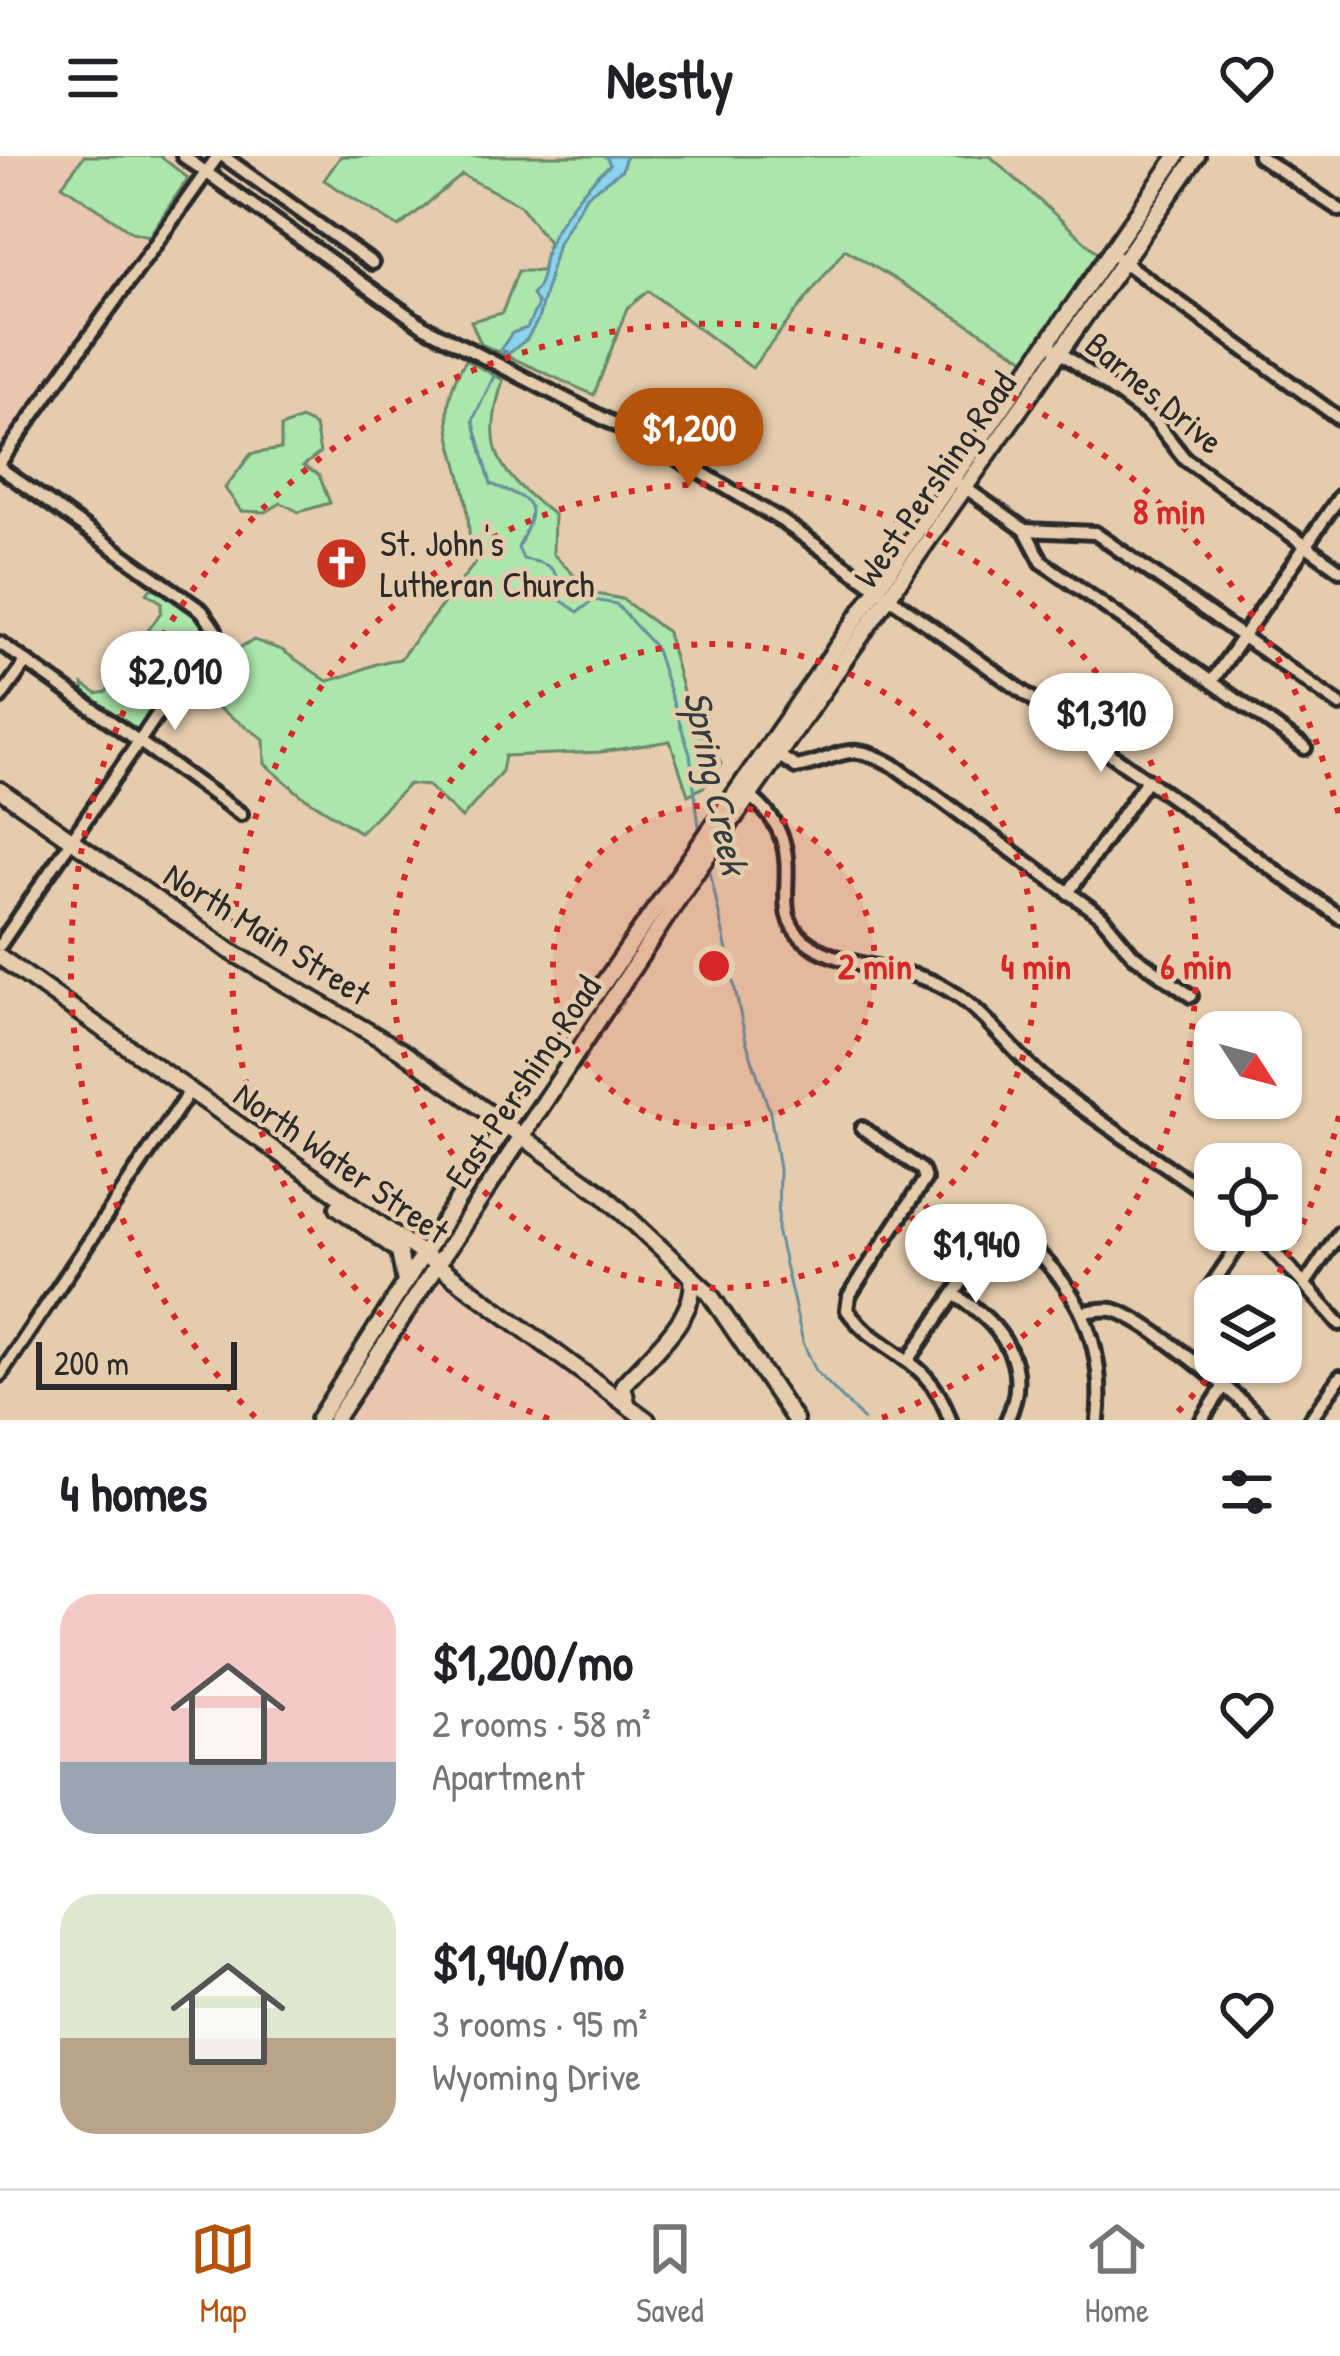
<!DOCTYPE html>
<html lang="en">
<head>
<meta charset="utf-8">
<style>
	:root { --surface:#fff; --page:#f6f6f6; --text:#202124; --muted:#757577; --line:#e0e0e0; --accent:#b45309 }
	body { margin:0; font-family:"Patrick Hand",sans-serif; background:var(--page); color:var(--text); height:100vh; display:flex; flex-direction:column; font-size:45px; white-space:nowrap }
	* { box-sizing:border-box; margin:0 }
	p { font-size:39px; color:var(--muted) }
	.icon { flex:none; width:66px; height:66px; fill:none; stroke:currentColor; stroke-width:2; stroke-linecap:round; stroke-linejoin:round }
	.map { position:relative; height:1264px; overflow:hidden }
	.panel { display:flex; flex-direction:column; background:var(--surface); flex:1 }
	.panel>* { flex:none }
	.needle { width:78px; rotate:126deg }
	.tools { position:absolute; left:1194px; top:855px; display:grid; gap:24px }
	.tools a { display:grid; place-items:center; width:108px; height:108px; border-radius:24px; background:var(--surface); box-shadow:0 3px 9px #0004; font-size:60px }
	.scale { position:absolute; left:36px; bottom:30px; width:201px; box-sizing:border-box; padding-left:12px; border:6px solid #2b2b2b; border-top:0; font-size:33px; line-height:42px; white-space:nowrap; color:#2b2b2b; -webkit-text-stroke:9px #e5ccad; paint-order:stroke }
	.price { position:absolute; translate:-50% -102px; padding:0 27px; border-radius:42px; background:#fff; color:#222; font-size:39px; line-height:78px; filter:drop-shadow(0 3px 6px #0008) }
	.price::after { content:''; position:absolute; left:50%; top:72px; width:36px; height:27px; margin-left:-18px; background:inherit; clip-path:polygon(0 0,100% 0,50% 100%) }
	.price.active { background:var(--accent); color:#fff }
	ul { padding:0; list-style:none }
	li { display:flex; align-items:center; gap:36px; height:300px; padding:0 60px }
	li span { display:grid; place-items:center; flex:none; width:336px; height:240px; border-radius:36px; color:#555 }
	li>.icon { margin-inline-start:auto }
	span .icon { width:144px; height:144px; fill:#fffc; stroke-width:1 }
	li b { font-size:51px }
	h2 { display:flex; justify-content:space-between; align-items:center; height:144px; padding:0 60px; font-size:51px }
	header { display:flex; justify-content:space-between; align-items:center; height:156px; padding:0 60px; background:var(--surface); font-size:54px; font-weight:700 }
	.menu { display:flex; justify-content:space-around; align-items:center; height:168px; border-top:3px solid var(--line); background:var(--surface); font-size:33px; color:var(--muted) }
	.menu a { display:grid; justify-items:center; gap:6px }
	.menu .active { color:var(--accent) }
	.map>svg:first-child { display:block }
	.built { fill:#eac6b0 }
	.green { fill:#abe6ab; stroke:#6b886b; stroke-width:3 }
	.water { fill:#8cd3ed; stroke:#65909f; stroke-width:3 }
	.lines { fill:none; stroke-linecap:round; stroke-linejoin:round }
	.stream { stroke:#65909f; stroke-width:3 }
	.minor-casing { stroke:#2b2b2b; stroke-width:20 }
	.major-casing { stroke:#2b2b2b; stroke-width:22 }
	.minor { stroke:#e5ccad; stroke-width:10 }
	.major { stroke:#e5ccad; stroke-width:14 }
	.ring { fill:none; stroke:#d62828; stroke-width:6; stroke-dasharray:6 12 }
	.labels { text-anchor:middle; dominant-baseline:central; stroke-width:9; stroke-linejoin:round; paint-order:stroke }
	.street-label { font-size:36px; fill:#2b2b2b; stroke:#e5ccad }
	.poi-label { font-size:36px; fill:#2b2b2b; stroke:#e5ccad; text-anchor:start }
	.water-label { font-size:39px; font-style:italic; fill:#353c3e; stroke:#e5ccad }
	.centre { fill:#d62828; stroke:#e5ccad; stroke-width:6 }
	.ring-label { font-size:36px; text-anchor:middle; font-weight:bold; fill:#d62828; stroke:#e5ccad; stroke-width:9; stroke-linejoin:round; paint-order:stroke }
</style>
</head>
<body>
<header><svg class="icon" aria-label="menu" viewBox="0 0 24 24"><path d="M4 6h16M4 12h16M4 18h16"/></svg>Nestly<svg class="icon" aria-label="heart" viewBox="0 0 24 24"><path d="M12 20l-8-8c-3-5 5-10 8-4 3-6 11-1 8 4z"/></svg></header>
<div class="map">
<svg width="1340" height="1264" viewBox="0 0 1340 1264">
	<rect width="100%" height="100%" fill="#e5ccad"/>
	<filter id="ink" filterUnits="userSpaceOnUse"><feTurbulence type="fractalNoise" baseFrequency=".00833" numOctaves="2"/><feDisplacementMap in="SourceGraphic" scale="24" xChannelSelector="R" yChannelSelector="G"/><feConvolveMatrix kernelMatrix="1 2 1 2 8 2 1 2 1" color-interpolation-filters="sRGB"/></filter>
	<g filter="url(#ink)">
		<g class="built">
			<path d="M0 0H160L188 22 0 289Z"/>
			<path d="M437 1113 643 1264H338Z"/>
		</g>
		<g class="green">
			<path d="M84 0H160L188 22 149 80 132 76 62 29Z"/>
			<path d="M341 0H990L1100 99 1027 204 845 93 752 212 648 135 627 152 594 239 481 188 471 165 502 157 518 115H542L548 86 520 49 462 19 399 71 324 24Z"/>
			<path d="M466 204 503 224C481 296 498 316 554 359L553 398 592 437 622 443 667 476 694 577 710 582 721 608 705 630 688 639 670 585 602 596 505 600 502 615 462 662 428 630 409 628 360 676 301 639 265 608 264 583 208 545C213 515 226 496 254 484L282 494 327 525C358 519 366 507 400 503L476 406C467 385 470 372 467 351 459 292 429 261 466 204Z"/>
			<path d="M301 263 315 270 320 297 303 310 319 319 330 347 299 356 281 347 266 356 241 355 225 332 251 298 281 293V271Z"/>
			<path d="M150 433H162L207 466 209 479 139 577 84 540 83 529 97 538 106 536 161 456V446L147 437Z"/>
		</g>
		<path class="water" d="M606 0H626L622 14 586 40 558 87 538 164 527 183 508 198 501 193 512 177 527 172 538 148 532 139C547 123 541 102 550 85 563 57 587 28 610 9Z"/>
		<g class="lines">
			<g class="stream">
				<path d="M506 195 473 264 491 328C536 346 540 346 518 392L523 403C551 408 559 411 559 443L578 456 594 444 616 448 655 491 690 598 700 679"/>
				<path d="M708 706 746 885 770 956 779 1013 778 1078 803 1186 816 1215 864 1264"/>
			</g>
			<defs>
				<g id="minor">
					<path d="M183 0 423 170 657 290 782 365 1340 761"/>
					<path d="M223 0 372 107"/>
					<path d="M1259 0 1340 54"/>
					<path d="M1118 102 1340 263"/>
					<path d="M1049 188 1154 264 1185 303 1340 414"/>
					<path d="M0 306 218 0"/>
					<path d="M0 312 202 455 215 474 0 789"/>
					<path d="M960 328 1025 374 1042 406 1305 592"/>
					<path d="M1025 374 1095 377 1340 549"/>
					<path d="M0 487 241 658"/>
					<path d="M1212 525 1340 340"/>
					<path d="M0 542 26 506"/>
					<path d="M775 597 796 611C842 603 845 582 893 609L1101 760 1133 799 1191 840"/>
					<path d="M747 638C820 693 761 748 803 783 842 816 906 807 949 834 988 857 1014 900 1050 928 1103 969 1161 1005 1215 1044"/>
					<path d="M1068 737 1147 624"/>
					<path d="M862 972 922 1014 925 1023 849 1140 847 1154C878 1198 929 1198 950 1264"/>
					<path d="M1281 1030 1282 1028"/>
					<path d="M1255 1074 1340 1168"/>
					<path d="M1304 1129 1340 1076"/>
					<path d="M1211 1130 1249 1074"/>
					<path d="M955 1139C1002 1168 1033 1210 1007 1264"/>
					<path d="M1084 1156C1093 1155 1104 1152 1113 1154 1146 1162 1236 1238 1261 1264"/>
					<path d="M910 1202 1001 1069C1071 1114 1107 1180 1098 1264"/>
					<path d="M0 1219 189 936"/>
					<path d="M1202 1264 1224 1230"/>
					<path d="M1310 1264 1340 1221"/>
				</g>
				<g id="major">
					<path d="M0 634 230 795 400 894 603 1038 709 1137 795 1264"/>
					<path d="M0 801 421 1097 647 1264"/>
					<path d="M338 1051 399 1095 404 1122"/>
					<path d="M627 1247 623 1229C646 1202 698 1162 692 1121"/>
					<path d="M318 1264 506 968 1177 0"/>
					<path d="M335 1264 692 722 1197 0"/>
				</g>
			</defs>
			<use href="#minor" class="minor-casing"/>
			<use href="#major" class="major-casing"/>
			<use href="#minor" class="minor"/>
			<use href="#major" class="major"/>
		</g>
	</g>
	<circle cx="714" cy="810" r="161" fill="#d62828" fill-opacity=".12"/>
	<g class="ring">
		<circle cx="714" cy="810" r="161"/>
		<circle cx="714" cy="810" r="322"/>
		<path d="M549 1263A482 482 0 1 1 879 1263"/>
		<path d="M1339 960A643 643 0 0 1 1268 1136M1217 1210A643 643 0 0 1 1173 1261M255 1261A643 643 0 1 1 1339 660"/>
	</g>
	<defs>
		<symbol id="church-disc" viewBox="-11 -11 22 22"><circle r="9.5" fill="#c8321e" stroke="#e5ccad"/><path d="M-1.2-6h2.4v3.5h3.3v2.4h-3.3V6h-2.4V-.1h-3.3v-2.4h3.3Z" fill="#fff"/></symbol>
	</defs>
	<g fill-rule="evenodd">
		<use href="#church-disc" x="312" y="378" width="59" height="59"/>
	</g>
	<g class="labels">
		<g class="street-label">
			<text transform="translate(1155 236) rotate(40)">Barnes Drive</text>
			<text transform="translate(934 323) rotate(-55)">West Pershing Road</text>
			<text transform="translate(268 777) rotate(32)">North Main Street</text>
			<text transform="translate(522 925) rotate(-56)">East Pershing Road</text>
			<text transform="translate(342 1006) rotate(35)">North Water Street</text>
		</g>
		<g class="poi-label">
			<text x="380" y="386">St. John's<tspan x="380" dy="41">Lutheran Church</tspan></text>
		</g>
		<g class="water-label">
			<text transform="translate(717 626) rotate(78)">Spring Creek</text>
		</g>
	</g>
	<circle cx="714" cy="810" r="18" class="centre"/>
	<g class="ring-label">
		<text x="1169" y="368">8 min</text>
		<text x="875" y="823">2 min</text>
		<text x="1036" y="823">4 min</text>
		<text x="1196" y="823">6 min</text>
	</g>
</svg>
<div class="tools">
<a><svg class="needle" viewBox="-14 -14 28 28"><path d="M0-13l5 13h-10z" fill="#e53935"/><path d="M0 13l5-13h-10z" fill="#757577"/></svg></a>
<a><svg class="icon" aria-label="locate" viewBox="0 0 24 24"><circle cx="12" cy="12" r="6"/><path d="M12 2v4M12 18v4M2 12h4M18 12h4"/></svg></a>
<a><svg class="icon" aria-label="layers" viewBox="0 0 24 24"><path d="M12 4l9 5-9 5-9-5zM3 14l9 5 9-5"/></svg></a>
</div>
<div class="scale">200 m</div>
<b class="price active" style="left:689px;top:334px">$1,200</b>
<b class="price" style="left:175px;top:577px">$2,010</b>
<b class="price" style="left:1101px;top:619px">$1,310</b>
<b class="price" style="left:976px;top:1150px">$1,940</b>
</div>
<section class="panel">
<h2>4 homes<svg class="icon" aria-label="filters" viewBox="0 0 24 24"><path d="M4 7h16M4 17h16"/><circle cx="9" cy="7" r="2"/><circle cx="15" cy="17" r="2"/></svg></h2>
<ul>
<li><span style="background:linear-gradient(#f6c9c9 70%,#9aa5b1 0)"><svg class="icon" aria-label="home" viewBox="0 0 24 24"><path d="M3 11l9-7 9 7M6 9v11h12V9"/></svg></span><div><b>$1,200/mo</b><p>2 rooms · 58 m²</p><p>Apartment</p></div><svg class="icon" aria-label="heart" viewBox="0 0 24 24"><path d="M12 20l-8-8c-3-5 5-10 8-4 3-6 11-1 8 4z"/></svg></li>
<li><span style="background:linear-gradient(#dfe7d0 60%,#b9a48a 0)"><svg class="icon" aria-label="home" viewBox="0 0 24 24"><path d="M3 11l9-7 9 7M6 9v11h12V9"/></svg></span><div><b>$1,940/mo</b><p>3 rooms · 95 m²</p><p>Wyoming Drive</p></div><svg class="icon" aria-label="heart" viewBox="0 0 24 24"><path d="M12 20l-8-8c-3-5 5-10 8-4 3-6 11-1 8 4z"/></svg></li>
</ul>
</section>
<nav class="menu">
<a class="active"><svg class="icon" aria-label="map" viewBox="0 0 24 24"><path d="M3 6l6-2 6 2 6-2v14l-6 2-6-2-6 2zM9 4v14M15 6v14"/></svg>Map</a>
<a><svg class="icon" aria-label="saved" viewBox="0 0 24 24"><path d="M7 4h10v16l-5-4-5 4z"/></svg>Saved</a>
<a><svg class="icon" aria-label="home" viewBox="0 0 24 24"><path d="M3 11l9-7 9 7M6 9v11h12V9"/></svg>Home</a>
</nav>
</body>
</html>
